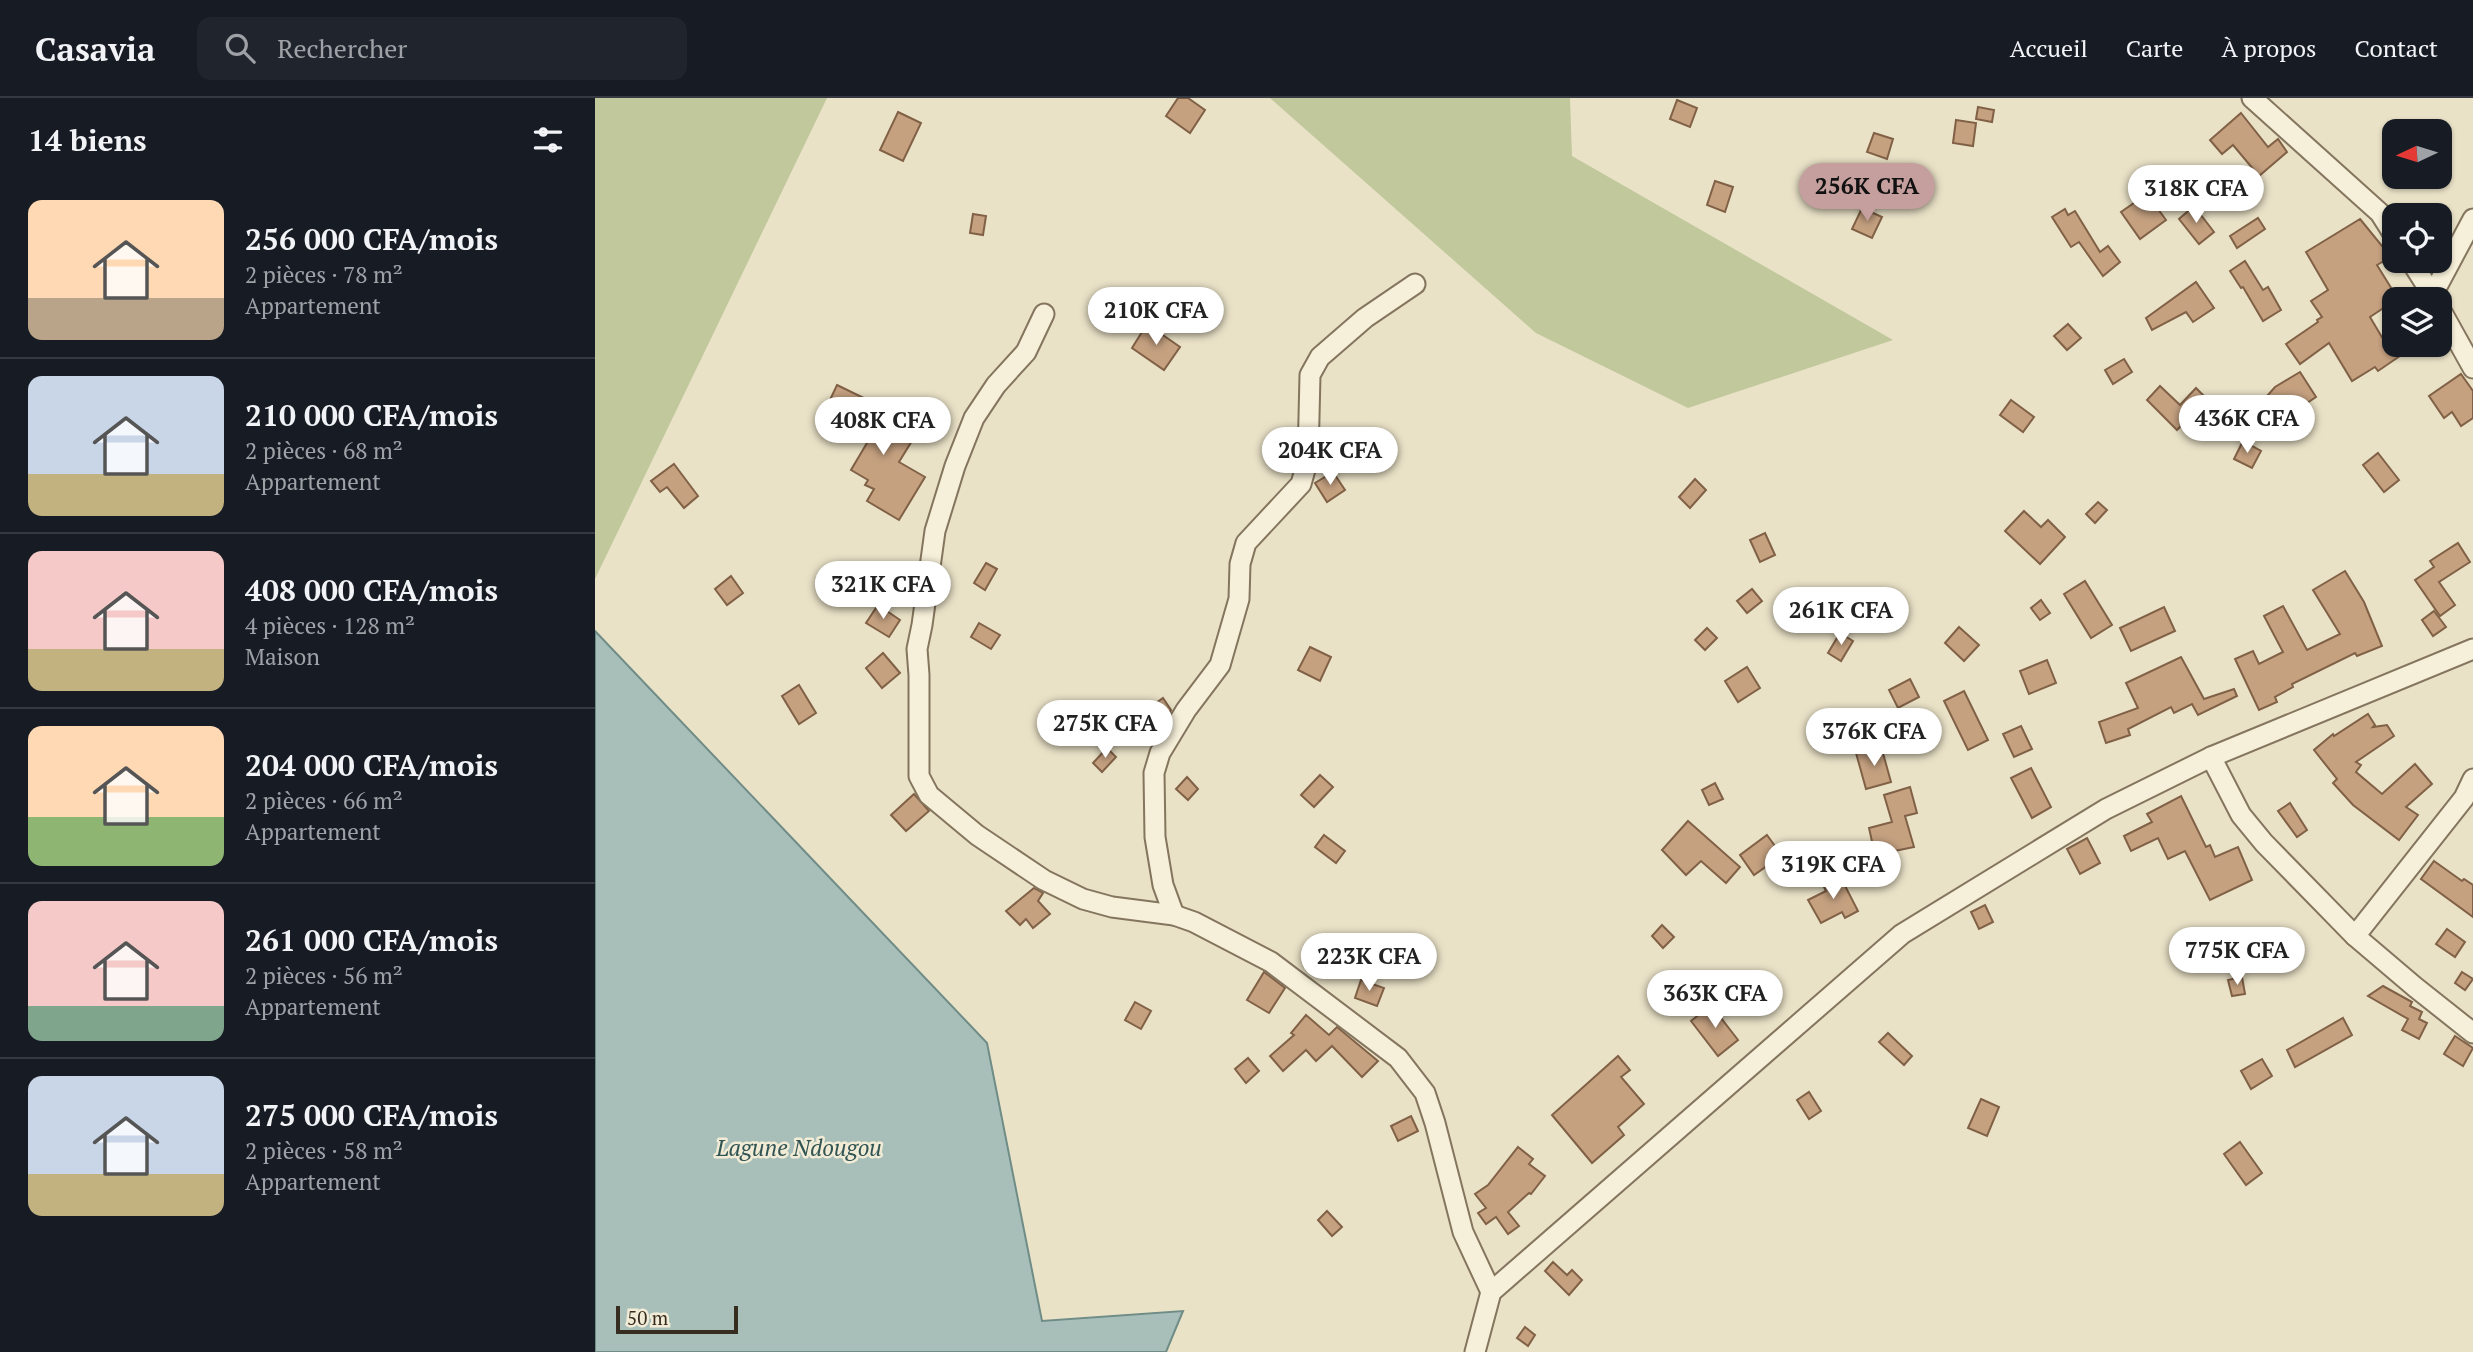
<!DOCTYPE html>
<html lang="fr">
<head>
<meta charset="utf-8">
<style>
	:root { --surface:#171b24; --page:#20242c; --text:#f1f3f6; --muted:#9ea1a6; --line:#363941; --accent:#c49f9e }
	body { margin:0; font-family:"PT Serif",serif; background:var(--page); color:var(--text); height:100vh; display:flex; flex-direction:column; font-size:26px; white-space:nowrap }
	* { box-sizing:border-box; margin:0 }
	p { font-size:23px; color:var(--muted) }
	.icon { flex:none; width:38px; height:38px; fill:none; stroke:currentColor; stroke-width:2; stroke-linecap:round; stroke-linejoin:round }
	.map { position:relative; flex:1; overflow:hidden }
	.panel { display:flex; flex-direction:column; background:var(--surface); width:595px }
	.panel>* { flex:none }
	.needle { width:46px; rotate:266deg }
	.buttons { position:absolute; left:1787px; top:21px; display:grid; gap:14px }
	.buttons a { display:grid; place-items:center; width:70px; height:70px; border-radius:14px; background:var(--surface); box-shadow:0 2px 5px #0004; font-size:35px }
	.scale { position:absolute; left:21px; bottom:18px; width:122px; box-sizing:border-box; padding-left:7px; border:4px solid #362c20; border-top:0; font-size:19px; line-height:24px; white-space:nowrap; color:#362c20; -webkit-text-stroke:5px #f2ecd6; paint-order:stroke }
	.price { position:absolute; translate:-50% -60px; padding:0 16px; border-radius:24px; background:#fff; color:#222; font-size:23px; line-height:46px; filter:drop-shadow(0 2px 4px #0008) }
	.price::after { content:''; position:absolute; left:50%; top:42px; width:21px; height:16px; margin-left:-10px; background:inherit; clip-path:polygon(0 0,100% 0,50% 100%) }
	.price.active { background:var(--accent); color:#111 }
	ul { padding:0; list-style:none }
	li { display:flex; align-items:center; gap:21px; height:175px; padding:0 28px }
	li+li { border-top:2px solid var(--line) }
	li span { display:grid; place-items:center; flex:none; width:196px; height:140px; border-radius:14px; color:#555 }
	li>.icon { margin-inline-start:auto }
	span .icon { width:84px; height:84px; fill:#fffc; stroke-width:1 }
	li b { font-size:30px }
	h2 { display:flex; justify-content:space-between; align-items:center; height:84px; padding:0 28px; font-size:30px }
	header { display:flex; align-items:center; gap:42px; box-sizing:border-box; height:98px; padding:0 35px; background:var(--surface); border-bottom:2px solid var(--line) }
	header strong { font-size:33px }
	nav { display:flex; gap:38px; margin-inline-start:auto; font-size:24px }
	.search { width:490px; height:63px; background:var(--page); display:flex; align-items:center; gap:18px; box-sizing:border-box; padding:0 24px; border-radius:14px; color:var(--muted); font-size:26px }
	main { display:flex; flex:1; min-height:0 }
	.map>svg:first-child { display:block }
	.green { fill:#c0c89c }
	.water { fill:#a8bfb9; stroke:#6f8c87; stroke-width:2 }
	.building { fill:#c5a180; stroke:#816146; stroke-width:2 }
	.lines { fill:none; stroke-linecap:round; stroke-linejoin:round }
	.minor-casing { stroke:#84755e; stroke-width:23 }
	.minor { stroke:#f6efd9; stroke-width:19 }
	.labels { text-anchor:middle; dominant-baseline:central; stroke-width:5; stroke-linejoin:round; paint-order:stroke }
	.water-label { font-size:23px; font-style:italic; fill:#315454; stroke:#f2ecd6 }
</style>
</head>
<body>
<header>
<strong>Casavia</strong>
<div class="search"><svg class="icon" aria-label="search" viewBox="0 0 24 24"><circle cx="10" cy="10" r="6"/><path d="M15 15l6 6"/></svg>Rechercher</div>
<nav><a>Accueil</a><a>Carte</a><a>À propos</a><a>Contact</a></nav>
</header>
<main>
<section class="panel">
<h2>14 biens<svg class="icon" aria-label="filters" viewBox="0 0 24 24"><path d="M4 7h16M4 17h16"/><circle cx="9" cy="7" r="2"/><circle cx="15" cy="17" r="2"/></svg></h2>
<ul>
<li><span style="background:linear-gradient(#ffd9b3 70%,#b9a48a 0)"><svg class="icon" aria-label="home" viewBox="0 0 24 24"><path d="M3 11l9-7 9 7M6 9v11h12V9"/></svg></span><div><b>256 000 CFA/mois</b><p>2 pièces · 78 m²</p><p>Appartement</p></div></li>
<li><span style="background:linear-gradient(#c9d6e8 70%,#c2b280 0)"><svg class="icon" aria-label="home" viewBox="0 0 24 24"><path d="M3 11l9-7 9 7M6 9v11h12V9"/></svg></span><div><b>210 000 CFA/mois</b><p>2 pièces · 68 m²</p><p>Appartement</p></div></li>
<li><span style="background:linear-gradient(#f6c9c9 70%,#c2b280 0)"><svg class="icon" aria-label="home" viewBox="0 0 24 24"><path d="M3 11l9-7 9 7M6 9v11h12V9"/></svg></span><div><b>408 000 CFA/mois</b><p>4 pièces · 128 m²</p><p>Maison</p></div></li>
<li><span style="background:linear-gradient(#ffd9b3 65%,#8fb573 0)"><svg class="icon" aria-label="home" viewBox="0 0 24 24"><path d="M3 11l9-7 9 7M6 9v11h12V9"/></svg></span><div><b>204 000 CFA/mois</b><p>2 pièces · 66 m²</p><p>Appartement</p></div></li>
<li><span style="background:linear-gradient(#f6c9c9 75%,#7fa58c 0)"><svg class="icon" aria-label="home" viewBox="0 0 24 24"><path d="M3 11l9-7 9 7M6 9v11h12V9"/></svg></span><div><b>261 000 CFA/mois</b><p>2 pièces · 56 m²</p><p>Appartement</p></div></li>
<li><span style="background:linear-gradient(#c9d6e8 70%,#c2b280 0)"><svg class="icon" aria-label="home" viewBox="0 0 24 24"><path d="M3 11l9-7 9 7M6 9v11h12V9"/></svg></span><div><b>275 000 CFA/mois</b><p>2 pièces · 58 m²</p><p>Appartement</p></div></li>
</ul>
</section>
<div class="map">
<svg width="1878" height="1254" viewBox="0 0 1878 1254">
	<rect width="100%" height="100%" fill="#eae2c7"/>
	<g class="green">
		<path d="M0 0H232L0 481Z"/>
		<path d="M675 0H975L977 58 1298 242 1093 310 941 235Z"/>
	</g>
	<path class="water" d="M0 533 392 945 447 1223 588 1213 571 1254H0Z"/>
	<g class="building">
		<path d="M583 0H593L610 12 595 35 571 18Z"/>
		<path d="M1082 2 1102 10 1095 29 1075 21Z"/>
		<path d="M1383 9 1399 12 1397 24 1381 21Z"/>
		<path d="M303 14 326 25 308 63 285 52Z"/>
		<path d="M1646 15 1673 49 1683 41 1692 54 1664 78 1638 47 1627 56 1615 42Z"/>
		<path d="M1361 22 1381 25 1378 48 1358 45Z"/>
		<path d="M1279 35 1298 41 1292 61 1272 54Z"/>
		<path d="M1629 76 1641 90 1627 102 1615 88Z"/>
		<path d="M1120 83 1138 89 1130 114 1112 107Z"/>
		<path d="M1552 96 1571 122 1545 141 1526 114Z"/>
		<path d="M1599 108 1619 134 1604 146 1584 121Z"/>
		<path d="M1267 110 1287 119 1277 140 1257 131Z"/>
		<path d="M1470 111 1473 117 1480 113 1505 154 1513 148 1525 164 1508 178 1484 144 1476 149 1457 119Z"/>
		<path d="M378 116 391 118 388 137 375 135Z"/>
		<path d="M1663 120 1670 131 1642 150 1635 138Z"/>
		<path d="M1765 121 1796 159 1782 167 1803 201H1799V203L1775 219 1791 246 1799 240V247H1821L1783 273 1780 269 1757 283 1734 245 1705 266 1691 246 1723 224 1722 222 1727 219 1716 203 1733 192 1711 154Z"/>
		<path d="M1650 163 1668 192 1673 189 1686 212 1668 223 1648 189 1646 190 1635 173Z"/>
		<path d="M1601 184 1619 210 1598 224 1591 214 1557 232 1551 220Z"/>
		<path d="M552 226 585 249 569 272 537 250Z"/>
		<path d="M1473 226 1486 240 1472 252 1459 238Z"/>
		<path d="M1529 261 1537 274 1518 286 1510 272Z"/>
		<path d="M1705 274 1721 299 1697 315 1694 309 1673 332 1656 316 1680 289Z"/>
		<path d="M1866 276 1878 293V320L1866 328 1857 314 1849 320 1834 298Z"/>
		<path d="M242 287 277 304 276 306 307 324 305 329 320 338 304 364 330 379 304 422 272 403 279 391 270 387 273 382 256 372 285 323 234 304Z"/>
		<path d="M1565 288 1585 307 1601 290 1614 303 1630 313 1621 328 1598 316 1582 332 1552 302Z"/>
		<path d="M1416 302 1439 319 1428 334 1405 317Z"/>
		<path d="M1648 343 1666 353 1657 370 1639 361Z"/>
		<path d="M1783 355 1804 382 1789 394 1768 367Z"/>
		<path d="M79 366 103 398 89 410 72 389 65 394 56 383Z"/>
		<path d="M738 374 750 392 732 404 720 385Z"/>
		<path d="M1100 381 1111 392 1095 410 1084 399Z"/>
		<path d="M1503 404 1512 412 1500 425 1491 416Z"/>
		<path d="M1429 413 1446 429 1453 422 1470 439 1445 466 1410 433Z"/>
		<path d="M1170 435 1180 457 1165 464 1155 442Z"/>
		<path d="M1863 445 1875 464 1844 484 1860 507 1845 518 1820 482 1839 469 1835 463Z"/>
		<path d="M391 465 402 471 390 492 379 485Z"/>
		<path d="M1750 473 1769 504 1787 548 1762 558 1760 555 1697 586 1698 589 1680 599 1682 604 1664 612 1640 561 1658 553 1664 566 1688 554 1669 518 1688 508 1712 552 1745 536 1718 492Z"/>
		<path d="M136 478 148 495 132 507 120 491Z"/>
		<path d="M1490 483 1517 527 1496 540 1469 496Z"/>
		<path d="M1157 491 1167 503 1152 515 1142 503Z"/>
		<path d="M1446 502 1455 515 1445 522 1436 510Z"/>
		<path d="M283 507 305 522 294 539 271 525Z"/>
		<path d="M1569 509 1580 533 1536 553 1525 530Z"/>
		<path d="M1839 513 1851 529 1838 538 1827 522Z"/>
		<path d="M384 525 405 537 396 551 376 539Z"/>
		<path d="M1364 529 1384 547 1369 563 1350 545Z"/>
		<path d="M1112 530 1122 540 1110 552 1100 542Z"/>
		<path d="M1245 535 1258 543 1246 563 1233 555Z"/>
		<path d="M715 549 736 559 725 583 703 572Z"/>
		<path d="M288 555 305 575 287 590 271 570Z"/>
		<path d="M1586 559 1609 601 1639 591 1642 598 1603 617 1597 606 1579 615 1576 609 1533 631 1535 637 1511 645 1504 624 1543 610 1531 585Z"/>
		<path d="M1452 562 1461 585 1434 596 1425 573Z"/>
		<path d="M1152 569 1165 590 1143 604 1130 583Z"/>
		<path d="M1315 581 1324 599 1303 610 1294 592Z"/>
		<path d="M204 587 221 615 204 626 187 598Z"/>
		<path d="M1369 593 1393 642 1373 652 1349 603Z"/>
		<path d="M568 600 576 612 568 626 547 641 535 624Z"/>
		<path d="M1773 616 1780 627 1778 629 1792 627 1799 638 1761 664 1766 667 1761 674 1787 696 1820 666 1837 686 1811 709 1823 717 1804 742 1758 707 1738 685 1742 681 1719 652 1738 636 1739 638Z"/>
		<path d="M1426 628 1437 651 1419 659 1408 636Z"/>
		<path d="M1286 648 1296 684 1271 691 1261 655Z"/>
		<path d="M512 650 521 659 507 674 498 665Z"/>
		<path d="M1436 670 1456 709 1437 720 1416 680Z"/>
		<path d="M725 677 738 689 719 709 706 697Z"/>
		<path d="M592 679 603 691 593 702 581 691Z"/>
		<path d="M1120 685 1128 701 1114 707 1107 692Z"/>
		<path d="M1315 689 1322 715 1310 718 1319 749 1280 757 1274 730 1297 724 1289 697Z"/>
		<path d="M319 696 334 713 311 733 296 717Z"/>
		<path d="M1586 698 1611 749 1615 747 1620 759 1643 749 1657 782 1615 802 1590 753 1573 761 1563 740 1536 753 1529 738 1557 724 1552 716Z"/>
		<path d="M1695 705 1712 732 1702 739 1683 713Z"/>
		<path d="M1093 723 1145 769 1131 785 1106 763 1091 777 1067 752Z"/>
		<path d="M729 737 750 753 741 765 720 749Z"/>
		<path d="M1172 737 1190 762 1175 773 1172 768 1159 777 1145 757Z"/>
		<path d="M1492 740 1505 765 1485 776 1472 751Z"/>
		<path d="M1839 763 1867 783 1869 781 1878 787V819L1826 781Z"/>
		<path d="M1244 776 1263 813 1250 820 1247 814 1226 825 1213 802 1231 793 1227 785Z"/>
		<path d="M439 790 448 795 443 803 455 816 438 830 431 821 425 827 411 813Z"/>
		<path d="M1390 807 1398 824 1384 831 1376 814Z"/>
		<path d="M1067 827 1079 839 1068 850 1057 838Z"/>
		<path d="M1852 831 1870 844 1860 859 1841 846Z"/>
		<path d="M669 874 690 890 674 915 652 902Z"/>
		<path d="M1867 874 1878 881 1870 892 1860 885Z"/>
		<path d="M1647 879 1650 896 1637 898 1633 882Z"/>
		<path d="M766 882 789 890 782 908 760 900Z"/>
		<path d="M1788 888 1817 904 1815 908 1827 914 1824 921 1832 925 1824 941 1807 932 1813 921 1773 898Z"/>
		<path d="M540 904 556 913 546 931 530 922Z"/>
		<path d="M1116 907 1143 942 1123 958 1096 923Z"/>
		<path d="M711 917 734 937 742 929 783 963 767 979 737 948 721 963 711 952 688 973 675 958 699 937 696 935Z"/>
		<path d="M1748 920 1757 937 1700 969 1692 952Z"/>
		<path d="M1293 935 1317 958 1309 967 1284 944Z"/>
		<path d="M1860 938 1878 950 1868 968 1849 956Z"/>
		<path d="M1023 958 1035 972 1026 979 1049 1006 1023 1029 1029 1037 997 1065 957 1017Z"/>
		<path d="M653 960 664 973 651 985 640 971Z"/>
		<path d="M1667 961 1677 978 1656 991 1646 973Z"/>
		<path d="M1214 994 1226 1013 1214 1021 1202 1002Z"/>
		<path d="M1386 1001 1404 1009 1392 1038 1373 1030Z"/>
		<path d="M816 1018 823 1033 803 1043 796 1028Z"/>
		<path d="M1645 1044 1667 1075 1651 1087 1629 1056Z"/>
		<path d="M923 1049 938 1061 934 1066 950 1078 936 1096 934 1095 913 1114 924 1128 913 1136 901 1119 891 1126 883 1115 891 1110 880 1096 893 1087Z"/>
		<path d="M732 1113 747 1129 737 1138 723 1122Z"/>
		<path d="M958 1164 972 1177 977 1172 987 1182 974 1197 950 1173Z"/>
		<path d="M930 1229 940 1237 933 1248 922 1240Z"/>
	</g>
	<g class="lines">
		<defs>
			<g id="minor">
				<path d="M1657 0 1785 115 1799 137"/>
				<path d="M1816 163 1840 201"/>
				<path d="M1838 196 1878 121"/>
				<path d="M1844 209 1878 270"/>
				<path d="M449 216 431 254 401 287 379 320 360 368 340 433 327 527 322 551 324 577V678L334 697 382 737 449 782 488 801 517 809 579 817 599 824 676 864 803 960 830 995 840 1025 868 1134 896 1194"/>
				<path d="M1616 659 1646 717 1669 745 1760 838 1820 889 1878 935"/>
				<path d="M579 817 568 787 560 739 559 675 565 655 591 612 625 567 644 501 645 466 651 445 706 386 713 361 715 277 725 259 770 220 820 186"/>
				<path d="M1760 838 1869 700 1878 681"/>
				<path d="M880 1254 896 1194 1307 836 1511 711 1616 659 1878 551"/>
			</g>
		</defs>
		<use href="#minor" class="minor-casing"/>
		<use href="#minor" class="minor"/>
	</g>
	<g class="labels">
		<g class="water-label">
			<text x="204" y="1049">Lagune Ndougou</text>
		</g>
	</g>
</svg>
<div class="buttons">
<a><svg class="needle" viewBox="-14 -14 28 28"><path d="M0-13l5 13h-10z" fill="#e53935"/><path d="M0 13l5-13h-10z" fill="#9ea1a6"/></svg></a>
<a><svg class="icon" aria-label="locate" viewBox="0 0 24 24"><circle cx="12" cy="12" r="6"/><path d="M12 2v4M12 18v4M2 12h4M18 12h4"/></svg></a>
<a><svg class="icon" aria-label="layers" viewBox="0 0 24 24"><path d="M12 4l9 5-9 5-9-5zM3 14l9 5 9-5"/></svg></a>
</div>
<div class="scale">50 m</div>
<b class="price active" style="left:1272px;top:125px">256K CFA</b>
<b class="price" style="left:1601px;top:127px">318K CFA</b>
<b class="price" style="left:561px;top:249px">210K CFA</b>
<b class="price" style="left:1652px;top:357px">436K CFA</b>
<b class="price" style="left:288px;top:359px">408K CFA</b>
<b class="price" style="left:735px;top:389px">204K CFA</b>
<b class="price" style="left:288px;top:523px">321K CFA</b>
<b class="price" style="left:1246px;top:549px">261K CFA</b>
<b class="price" style="left:510px;top:662px">275K CFA</b>
<b class="price" style="left:1279px;top:670px">376K CFA</b>
<b class="price" style="left:1238px;top:803px">319K CFA</b>
<b class="price" style="left:1642px;top:889px">775K CFA</b>
<b class="price" style="left:774px;top:895px">223K CFA</b>
<b class="price" style="left:1120px;top:932px">363K CFA</b>
</div>
</main>
</body>
</html>
